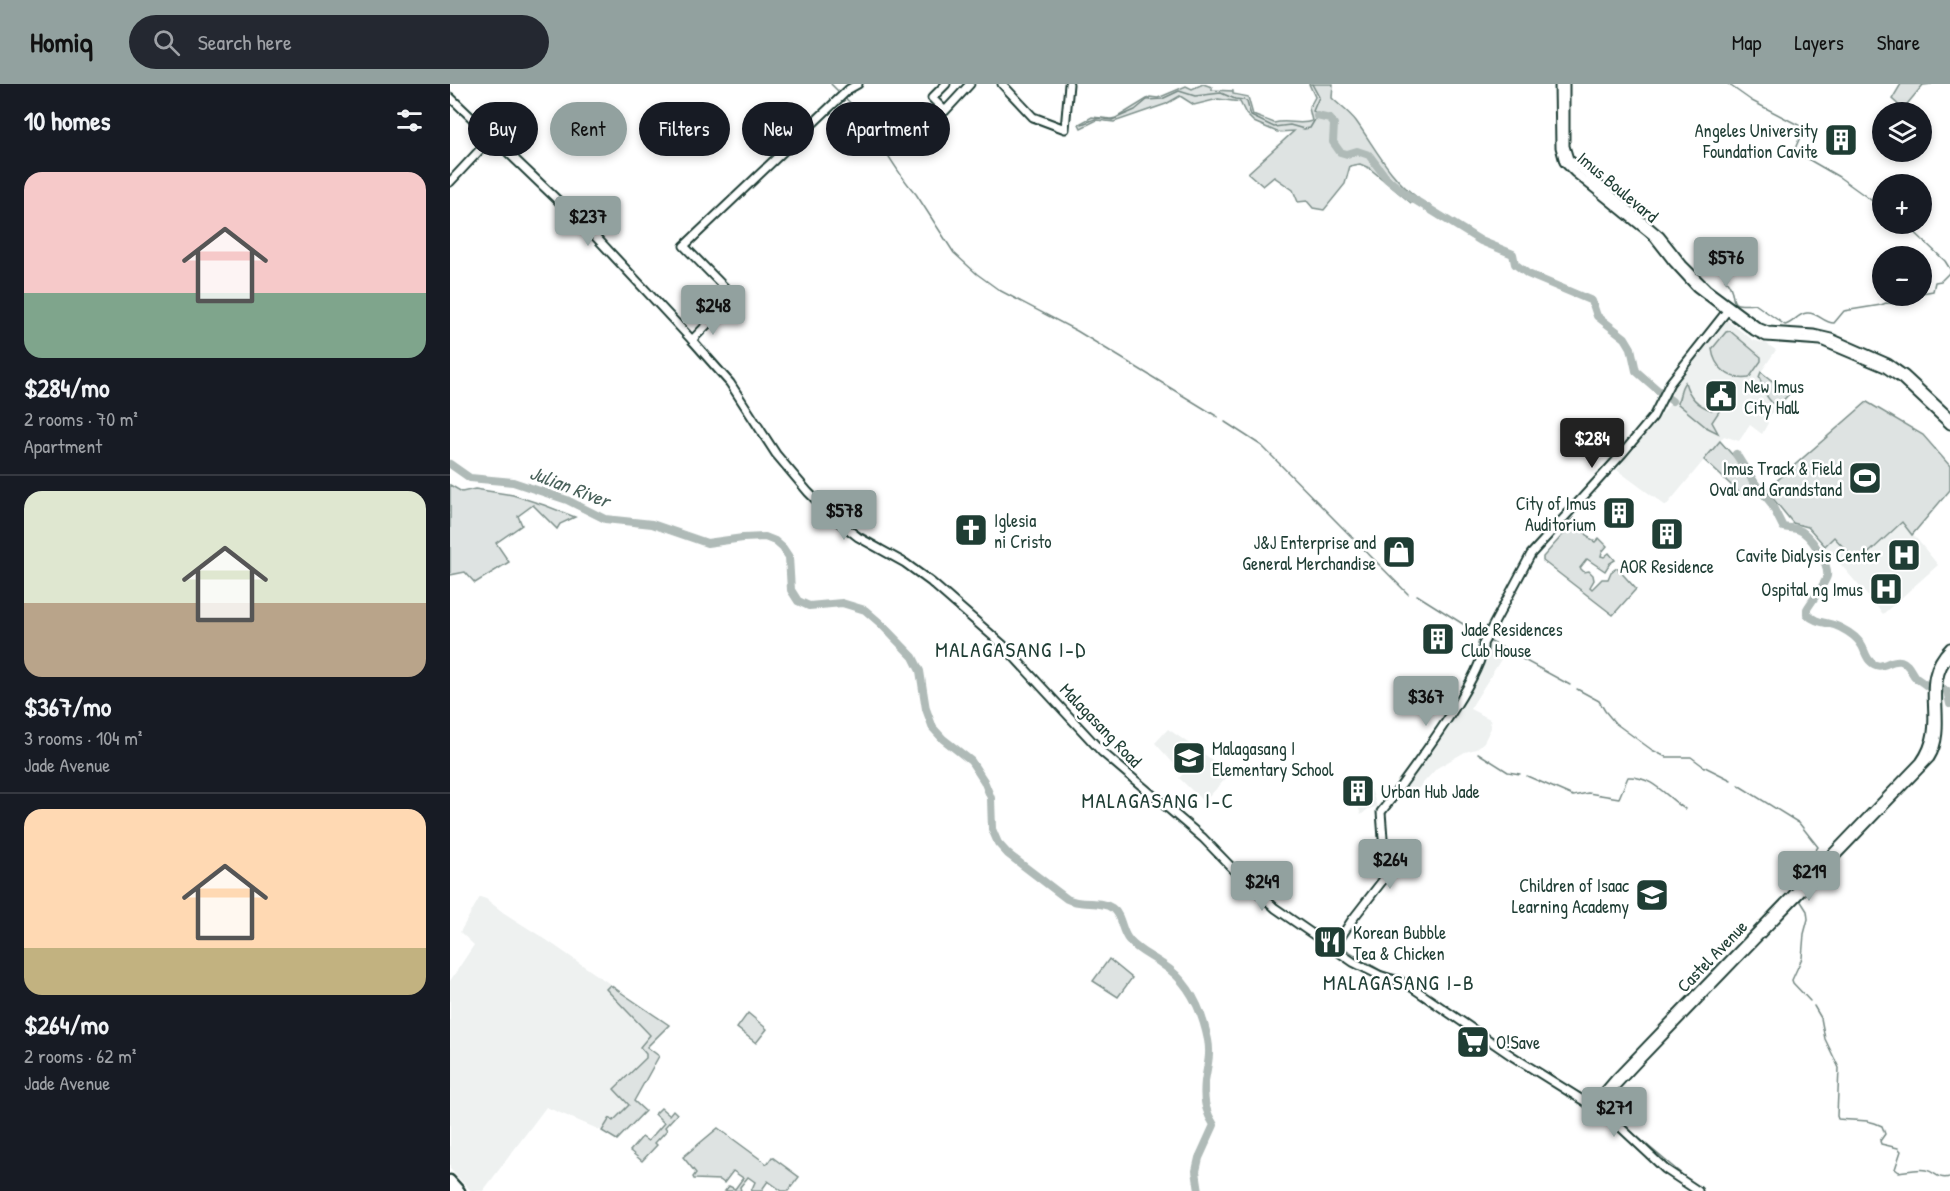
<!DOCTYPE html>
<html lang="en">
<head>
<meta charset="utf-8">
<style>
	:root { --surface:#171b24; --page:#242831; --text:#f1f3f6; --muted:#9ea1a6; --line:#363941; --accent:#92a19f }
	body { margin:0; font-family:"Patrick Hand",sans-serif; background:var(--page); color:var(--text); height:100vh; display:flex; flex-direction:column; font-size:22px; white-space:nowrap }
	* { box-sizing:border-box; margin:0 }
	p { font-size:20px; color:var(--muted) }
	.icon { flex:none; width:33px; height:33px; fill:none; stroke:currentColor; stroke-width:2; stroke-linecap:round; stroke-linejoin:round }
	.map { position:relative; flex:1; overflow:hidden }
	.side { display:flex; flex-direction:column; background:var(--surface); width:450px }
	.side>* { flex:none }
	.banner { position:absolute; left:18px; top:18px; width:570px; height:54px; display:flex; gap:12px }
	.fabs { position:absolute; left:1422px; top:18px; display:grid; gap:12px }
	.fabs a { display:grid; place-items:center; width:60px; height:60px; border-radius:50%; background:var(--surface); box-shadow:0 3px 9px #0003; font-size:30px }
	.price { position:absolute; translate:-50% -51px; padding:0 14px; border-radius:6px; background:var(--accent); color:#111; font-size:20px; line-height:39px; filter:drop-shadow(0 2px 3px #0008) }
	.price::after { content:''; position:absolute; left:50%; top:36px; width:18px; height:14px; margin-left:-9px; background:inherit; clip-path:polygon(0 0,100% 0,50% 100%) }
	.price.current { background:#222; color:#fff }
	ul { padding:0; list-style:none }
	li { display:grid; align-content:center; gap:12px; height:318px; padding:0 24px }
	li+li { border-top:2px solid var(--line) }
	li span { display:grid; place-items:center; height:186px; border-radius:18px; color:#555 }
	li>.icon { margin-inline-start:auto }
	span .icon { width:108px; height:108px; fill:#fffc; stroke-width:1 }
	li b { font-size:26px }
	h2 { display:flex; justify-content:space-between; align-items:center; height:72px; padding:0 24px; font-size:26px }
	.chip { padding:0 21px; border-radius:27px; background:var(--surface); box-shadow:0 3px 9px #0003; font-size:21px; line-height:54px }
	.chip.current { background:var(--accent); color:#111 }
	header { display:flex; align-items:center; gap:36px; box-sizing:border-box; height:84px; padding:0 30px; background:var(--accent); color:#111 }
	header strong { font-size:28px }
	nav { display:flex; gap:33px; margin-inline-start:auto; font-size:21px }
	.search { width:420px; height:54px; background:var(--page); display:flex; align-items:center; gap:15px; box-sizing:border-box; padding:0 21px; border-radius:33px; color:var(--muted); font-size:22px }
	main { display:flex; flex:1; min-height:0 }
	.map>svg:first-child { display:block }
	.built { fill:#eef1f0 }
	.green { fill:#dee3e2; stroke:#7e908b; stroke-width:1.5 }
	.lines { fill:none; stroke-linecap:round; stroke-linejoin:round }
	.stream { stroke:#758883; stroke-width:1.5 }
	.river { stroke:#afbab7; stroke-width:8 }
	.secondary-casing { stroke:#1f3d34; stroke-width:11 }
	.highway-casing { stroke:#1f3d34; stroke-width:13 }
	.secondary { stroke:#fff; stroke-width:7 }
	.highway { stroke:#fff; stroke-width:8 }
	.labels { text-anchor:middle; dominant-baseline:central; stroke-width:5; stroke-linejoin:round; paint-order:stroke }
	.poi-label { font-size:18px; fill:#1f3d34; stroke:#fff; text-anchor:end }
	.street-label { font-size:18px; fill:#1f3d34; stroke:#fff }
	.water-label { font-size:20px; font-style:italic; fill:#4a625b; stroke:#fff }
	.quarter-label { font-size:21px; letter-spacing:1.5px; fill:#1f3d34; stroke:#fff }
</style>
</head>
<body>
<header>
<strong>Homiq</strong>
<div class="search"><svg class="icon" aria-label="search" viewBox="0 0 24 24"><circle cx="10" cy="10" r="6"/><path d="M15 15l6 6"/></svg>Search here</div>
<nav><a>Map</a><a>Layers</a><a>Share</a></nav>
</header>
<main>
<section class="side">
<h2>10 homes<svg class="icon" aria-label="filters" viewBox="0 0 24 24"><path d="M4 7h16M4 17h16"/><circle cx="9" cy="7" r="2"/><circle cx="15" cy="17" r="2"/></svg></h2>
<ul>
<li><span style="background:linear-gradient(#f6c9c9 65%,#7fa58c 0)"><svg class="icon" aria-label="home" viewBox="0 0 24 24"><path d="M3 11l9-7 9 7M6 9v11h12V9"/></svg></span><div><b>$284/mo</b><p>2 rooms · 70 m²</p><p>Apartment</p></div></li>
<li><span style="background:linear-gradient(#dfe7d0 60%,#b9a48a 0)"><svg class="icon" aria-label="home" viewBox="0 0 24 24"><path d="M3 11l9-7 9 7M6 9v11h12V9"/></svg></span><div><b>$367/mo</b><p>3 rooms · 104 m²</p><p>Jade Avenue</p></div></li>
<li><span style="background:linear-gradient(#ffd9b3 75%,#c2b280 0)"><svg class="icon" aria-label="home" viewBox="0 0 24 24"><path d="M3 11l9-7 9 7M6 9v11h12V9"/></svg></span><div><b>$264/mo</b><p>2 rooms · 62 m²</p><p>Jade Avenue</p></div></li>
</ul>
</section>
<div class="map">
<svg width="1500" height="1107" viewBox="0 0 1500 1107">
	<rect width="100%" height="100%" fill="#fff"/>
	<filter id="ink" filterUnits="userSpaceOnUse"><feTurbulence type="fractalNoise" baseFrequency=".0167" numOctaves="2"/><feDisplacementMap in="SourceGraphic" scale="12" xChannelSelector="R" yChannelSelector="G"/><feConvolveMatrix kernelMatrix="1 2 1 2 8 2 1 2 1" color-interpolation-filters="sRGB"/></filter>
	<g filter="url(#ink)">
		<g class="built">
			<path d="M1275 235 1303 256 1317 260 1326 266 1311 288 1339 310 1316 336 1318 339 1312 350 1300 341 1289 357 1274 352 1216 422 1167 386 1223 316 1221 305Z"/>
			<path d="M1453 438 1488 481 1433 530 1375 462 1384 453 1396 466Z"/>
			<path d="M1040 559 1055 569 1020 625 1040 635 1041 644 1034 658 1026 665 1015 668 987 684 964 709 955 702 1025 596Z"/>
			<path d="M718 645 781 689 754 718 729 694 733 690 705 659Z"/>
			<path d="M913 693 922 708 927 723 918 725 911 731 900 700Z"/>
			<path d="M30 813 36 815 54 829 95 855 219 941 197 962 209 972 173 1036 162 1051 96 1023 33 1107H21L0 1085V897L24 861 10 848Z"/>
		</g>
		<g class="green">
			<path d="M753 0 762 3V6L783 7V10L798 13 803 31C809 34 816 35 824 39 839 35 849 42 862 37L859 24 865 13 859 0H883L882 14C890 22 900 29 906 37 926 65 940 94 968 114L965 118 961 119 919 84 910 80 900 82 895 100 874 126 863 124 857 117 848 118 843 106 824 93 813 102 798 89 844 47 827 48 804 38 796 30 790 18 768 15 744 21 730 12 716 20 664 38 647 36 631 44 629 40 642 33 661 35 666 34 700 13 708 14 736 2 742 5Z"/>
			<path d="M1451 0H1482L1473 1 1453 25 1442 15Z"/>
			<path d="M1280 247 1311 273V277L1299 294C1280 297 1264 283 1262 265L1276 248Z"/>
			<path d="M1311 288 1339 310 1327 323C1314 313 1316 308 1309 293Z"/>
			<path d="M1235 298C1239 313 1248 322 1262 326L1264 324 1270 326 1262 338 1268 349 1256 343 1227 319C1232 312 1228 307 1235 298Z"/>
			<path d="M1417 318 1473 351 1500 382V406L1462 451 1452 438 1408 479 1384 453 1375 462 1358 443 1343 439 1316 406Z"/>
			<path d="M1270 357 1296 386 1299 384 1310 401 1293 412 1254 376Z"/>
			<path d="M0 401 12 408 25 405 63 411 94 421 125 433 110 440 107 445 83 421 68 432 72 441 46 459 59 478 25 499 15 488 0 491Z"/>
			<path d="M1124 434 1141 456 1145 458 1149 454 1157 462 1152 468 1151 472 1154 473 1159 469 1165 476 1160 479 1155 487 1137 475 1130 484 1134 488 1139 487 1143 491 1144 496 1140 503 1142 505 1152 495H1158L1161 488 1167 484 1186 505 1163 531 1093 477V473L1118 445V438Z"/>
			<path d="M659 875 682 894 668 913 643 897Z"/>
			<path d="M160 901 219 941 197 963 209 972 184 1017 195 1027 167 1056 152 1047 160 1034 163 1037 179 1021 164 1005 196 974V970L190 963 200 951 156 905Z"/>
			<path d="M298 929 317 945 306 959 287 944Z"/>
			<path d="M211 1024 219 1031 223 1026 227 1030 215 1043 217 1046 205 1059 207 1061 192 1077 180 1067 192 1053 198 1057 214 1039 205 1030Z"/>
			<path d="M268 1044 317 1080 322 1073 349 1093 338 1107H332L318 1097 311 1107H301L305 1098 298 1093 290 1103 291 1107H275L279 1102 285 1105 293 1094 283 1087 274 1099 270 1096 244 1095 243 1093 246 1089 233 1073Z"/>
		</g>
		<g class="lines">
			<g class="stream">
				<path d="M381 0 391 10"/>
				<path d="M1278 0 1302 17 1354 44 1344 67 1389 93 1432 124"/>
				<path d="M394 13C425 40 439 81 466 110L504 169 527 190 549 206 627 247 768 333"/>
				<path d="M632 40 648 34 662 36 685 26 697 16 712 15 729 7 745 12 771 9 785 15 794 16 797 18 801 32 824 43 840 41 854 45 860 44 867 32 863 27 869 13 862 0"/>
				<path d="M118 121 150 152 242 251"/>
				<path d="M1456 140 1495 177 1500 185"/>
				<path d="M1275 195C1292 214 1270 223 1305 220L1335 241C1344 239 1347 230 1357 229 1368 228 1373 239 1384 239L1394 227 1431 221 1436 219 1449 220 1459 212"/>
				<path d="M1472 209 1483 207 1485 198 1491 197 1500 188"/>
				<path d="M246 256 261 272"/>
				<path d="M775 338 812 362 958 510"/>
				<path d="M398 441 432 461"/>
				<path d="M435 463 477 489 529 536"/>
				<path d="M967 511 1032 552"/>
				<path d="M1039 557 1059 567"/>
				<path d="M562 565 619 628"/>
				<path d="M1065 571 1120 601"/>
				<path d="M1127 605 1149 617 1155 627 1165 639 1202 666 1216 673H1241L1253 682 1281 696"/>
				<path d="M1028 669 1058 688 1070 690"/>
				<path d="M1077 692 1123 712 1138 709 1169 714 1178 693C1203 692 1216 713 1235 725"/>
				<path d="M1288 701 1349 739 1368 763C1359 777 1340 784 1342 804"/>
				<path d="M1350 816 1357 827 1358 835 1354 850 1352 874 1342 896 1343 899 1360 917"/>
				<path d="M890 862 933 888 952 892 1086 983"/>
				<path d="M1364 922 1371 934 1375 955 1389 984 1387 1032 1388 1035C1404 1037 1417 1034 1432 1042L1435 1050 1430 1057 1431 1060 1448 1064 1451 1067 1445 1085 1449 1088C1457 1087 1469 1084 1476 1086 1486 1088 1487 1096 1500 1093"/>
				<path d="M1172 1040 1234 1092"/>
				<path d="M1238 1095 1245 1100"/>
			</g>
			<g class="river">
				<path d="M867 32 880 35 884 40 883 58 890 68 897 70 907 67 919 71 937 95 960 113 1031 157 1063 170 1065 180 1078 190 1142 217 1147 232 1175 254 1181 264 1186 287 1210 308"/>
				<path d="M1217 313 1222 317"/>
				<path d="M1286 370 1303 397 1321 419 1333 443C1338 444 1343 444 1347 445 1360 449 1379 479 1377 492 1376 498 1362 517 1357 525V530C1367 541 1380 537 1391 544 1399 548 1408 554 1412 562 1415 567 1416 574 1421 578 1431 588 1440 574 1451 577 1460 580 1460 588 1466 594 1470 597 1474 599 1477 602"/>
				<path d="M0 380 20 394 63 398 117 416 155 435 202 440 257 459 293 454 315 453 325 457 333 464 339 473 341 506 348 517 359 522 392 519 415 526 430 539 463 573 470 587 476 625 483 644 493 655 521 677 534 697 541 714 542 745 548 759 558 770 617 815C631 822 651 816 662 824 672 831 671 847 679 856 688 867 701 872 712 880 739 897 752 926 758 956 761 971 757 983 755 997 754 1007 754 1020 758 1029 759 1033 762 1037 764 1041L749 1074 746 1087 749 1107"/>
				<path d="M1491 604 1497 607 1500 620"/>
			</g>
			<defs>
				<g id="secondary">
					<path d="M496 0 482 14 495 27 520 0"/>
					<path d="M552 0 583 33 615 45 619 0"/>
					<path d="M1109 0 1110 63 1114 78 1125 89 1203 152 1224 179 1246 203 1304 247 1316 253 1371 257 1435 284 1451 295 1500 341"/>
					<path d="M1115 0V62L1119 75 1210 152 1233 181 1257 205 1308 243 1318 247 1364 250 1381 254 1438 279 1455 291 1500 333"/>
					<path d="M0 13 144 151 242 256 280 299 326 370 358 408 385 435 408 453 455 479 481 498 553 561 652 668 753 754 786 788 825 824 903 878 929 891 957 900 1062 972 1142 1022 1168 1041 1215 1085 1248 1107"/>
					<path d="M0 98 41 54"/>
					<path d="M242 256 284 213 234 162 399 5 408 0"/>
					<path d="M883 865 902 836 933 796 935 780 931 728 942 714C961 687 1037 588 1033 560L1081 470 1172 370 1203 333 1220 299 1277 227"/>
					<path d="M1142 1022 1165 995 1470 678C1500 636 1463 600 1500 563"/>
					<path d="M1147 1025 1158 1010 1186 980 1480 674C1500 642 1474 598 1500 572"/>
				</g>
				<g id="highway">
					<path d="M0 1096 10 1107"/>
					<path d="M0 1105 2 1107"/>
				</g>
			</defs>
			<use href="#secondary" class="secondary-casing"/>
			<use href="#highway" class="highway-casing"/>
			<use href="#secondary" class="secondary"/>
			<use href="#highway" class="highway"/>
		</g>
	</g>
	<defs>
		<symbol id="building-square" viewBox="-11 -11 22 22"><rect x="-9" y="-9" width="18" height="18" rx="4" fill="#1f3d34" stroke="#fff"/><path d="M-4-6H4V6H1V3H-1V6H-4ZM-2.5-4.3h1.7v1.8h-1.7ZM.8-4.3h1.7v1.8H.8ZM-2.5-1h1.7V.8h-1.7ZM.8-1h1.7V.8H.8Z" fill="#fff"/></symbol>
		<symbol id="civic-square" viewBox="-11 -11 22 22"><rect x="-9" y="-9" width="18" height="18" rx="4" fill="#1f3d34" stroke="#fff"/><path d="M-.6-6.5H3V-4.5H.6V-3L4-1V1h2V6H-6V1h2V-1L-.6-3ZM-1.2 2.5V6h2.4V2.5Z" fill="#fff"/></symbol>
		<symbol id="stadium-square" viewBox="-11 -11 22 22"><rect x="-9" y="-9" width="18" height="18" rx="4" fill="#1f3d34" stroke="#fff"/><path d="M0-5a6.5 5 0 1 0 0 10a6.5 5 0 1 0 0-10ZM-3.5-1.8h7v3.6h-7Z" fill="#fff"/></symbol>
		<symbol id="church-square" viewBox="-11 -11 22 22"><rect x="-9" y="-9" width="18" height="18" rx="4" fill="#1f3d34" stroke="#fff"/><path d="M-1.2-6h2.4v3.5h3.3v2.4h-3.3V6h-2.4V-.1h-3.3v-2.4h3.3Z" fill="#fff"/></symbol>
		<symbol id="shop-square" viewBox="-11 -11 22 22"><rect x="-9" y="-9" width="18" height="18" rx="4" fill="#1f3d34" stroke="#fff"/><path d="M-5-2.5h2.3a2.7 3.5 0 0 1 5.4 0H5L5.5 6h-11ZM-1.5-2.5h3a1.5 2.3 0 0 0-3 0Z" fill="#fff"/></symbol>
		<symbol id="hospital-square" viewBox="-11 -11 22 22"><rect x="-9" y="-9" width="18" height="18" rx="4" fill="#1f3d34" stroke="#fff"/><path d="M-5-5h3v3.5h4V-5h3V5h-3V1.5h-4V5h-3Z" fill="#fff"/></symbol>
		<symbol id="school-square" viewBox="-11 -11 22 22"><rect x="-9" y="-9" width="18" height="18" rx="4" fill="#1f3d34" stroke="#fff"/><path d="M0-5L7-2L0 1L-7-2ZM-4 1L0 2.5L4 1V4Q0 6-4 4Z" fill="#fff"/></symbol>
		<symbol id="restaurant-square" viewBox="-11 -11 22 22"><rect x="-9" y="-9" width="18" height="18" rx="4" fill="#1f3d34" stroke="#fff"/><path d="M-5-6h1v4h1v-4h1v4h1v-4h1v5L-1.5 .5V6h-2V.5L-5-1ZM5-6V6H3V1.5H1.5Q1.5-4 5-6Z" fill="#fff"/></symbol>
		<symbol id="supermarket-square" viewBox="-11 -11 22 22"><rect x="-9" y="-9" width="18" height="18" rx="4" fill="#1f3d34" stroke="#fff"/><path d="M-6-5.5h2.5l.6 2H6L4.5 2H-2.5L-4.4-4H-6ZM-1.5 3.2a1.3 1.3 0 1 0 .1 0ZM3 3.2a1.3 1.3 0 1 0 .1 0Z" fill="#fff"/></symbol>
	</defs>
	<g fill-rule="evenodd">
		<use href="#building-square" x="1372" y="37" width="38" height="38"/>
		<use href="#civic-square" x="1252" y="293" width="38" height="38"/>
		<use href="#stadium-square" x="1396" y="375" width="38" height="38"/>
		<use href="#building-square" x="1150" y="410" width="38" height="38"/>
		<use href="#church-square" x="502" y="427" width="38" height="38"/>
		<use href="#building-square" x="1198" y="431" width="38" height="38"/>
		<use href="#shop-square" x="930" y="449" width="38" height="38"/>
		<use href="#hospital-square" x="1435" y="452" width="38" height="38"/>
		<use href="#hospital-square" x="1417" y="486" width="38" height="38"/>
		<use href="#building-square" x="969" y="536" width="38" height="38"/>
		<use href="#school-square" x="720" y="655" width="38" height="38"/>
		<use href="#building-square" x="889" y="688" width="38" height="38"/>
		<use href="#school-square" x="1183" y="792" width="38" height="38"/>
		<use href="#restaurant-square" x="861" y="839" width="38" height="38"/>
		<use href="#supermarket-square" x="1004" y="939" width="38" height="38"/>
	</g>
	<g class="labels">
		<g class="poi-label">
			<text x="1368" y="46">Angeles University<tspan x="1368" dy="21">Foundation Cavite</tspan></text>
			<text x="1294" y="302" text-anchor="start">New Imus<tspan x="1294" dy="21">City Hall</tspan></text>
			<text x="1392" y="384">Imus Track &amp; Field<tspan x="1392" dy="21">Oval and Grandstand</tspan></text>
			<text x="1146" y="419">City of Imus<tspan x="1146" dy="21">Auditorium</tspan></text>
			<text x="544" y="436" text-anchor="start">Iglesia<tspan x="544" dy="21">ni Cristo</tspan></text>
			<text x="926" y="458">J&amp;J Enterprise and<tspan x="926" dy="21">General Merchandise</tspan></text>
			<text x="1431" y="471">Cavite Dialysis Center</text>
			<text x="1217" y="482" text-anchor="middle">AOR Residence</text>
			<text x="1413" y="505">Ospital ng Imus</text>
			<text x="1011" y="545" text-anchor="start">Jade Residences<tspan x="1011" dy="21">Club House</tspan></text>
			<text x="762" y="664" text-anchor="start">Malagasang I<tspan x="762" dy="21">Elementary School</tspan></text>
			<text x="931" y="707" text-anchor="start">Urban Hub Jade</text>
			<text x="1179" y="801">Children of Isaac<tspan x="1179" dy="21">Learning Academy</tspan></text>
			<text x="903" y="848" text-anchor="start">Korean Bubble<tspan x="903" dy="21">Tea &amp; Chicken</tspan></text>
			<text x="1046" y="958" text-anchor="start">O!Save</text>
		</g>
		<g class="street-label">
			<text transform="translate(1168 103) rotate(40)">Imus Boulevard</text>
			<text transform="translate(651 641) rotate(46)">Malagasang Road</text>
			<text transform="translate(1262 872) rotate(-46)">Castel Avenue</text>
		</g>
		<g class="water-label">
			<text transform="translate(120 402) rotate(21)">Julian River</text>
		</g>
		<g class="quarter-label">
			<text x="561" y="565">MALAGASANG I-D</text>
			<text x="708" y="716">MALAGASANG I-C</text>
			<text x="949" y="898">MALAGASANG I-B</text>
		</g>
	</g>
</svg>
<div class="fabs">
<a><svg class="icon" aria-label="layers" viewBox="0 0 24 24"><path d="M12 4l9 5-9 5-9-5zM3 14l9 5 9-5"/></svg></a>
<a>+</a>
<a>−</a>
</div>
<b class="price" style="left:138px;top:163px">$237</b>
<b class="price" style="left:1276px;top:204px">$576</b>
<b class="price" style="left:263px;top:252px">$248</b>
<b class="price current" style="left:1142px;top:385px">$284</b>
<b class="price" style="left:394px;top:457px">$578</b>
<b class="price" style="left:976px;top:643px">$367</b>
<b class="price" style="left:940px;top:806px">$264</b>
<b class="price" style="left:1359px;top:818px">$219</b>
<b class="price" style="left:812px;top:828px">$249</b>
<b class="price" style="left:1164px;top:1054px">$271</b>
<div class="banner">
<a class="chip">Buy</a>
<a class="chip current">Rent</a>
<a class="chip">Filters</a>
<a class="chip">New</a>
<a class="chip">Apartment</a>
</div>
</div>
</main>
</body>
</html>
